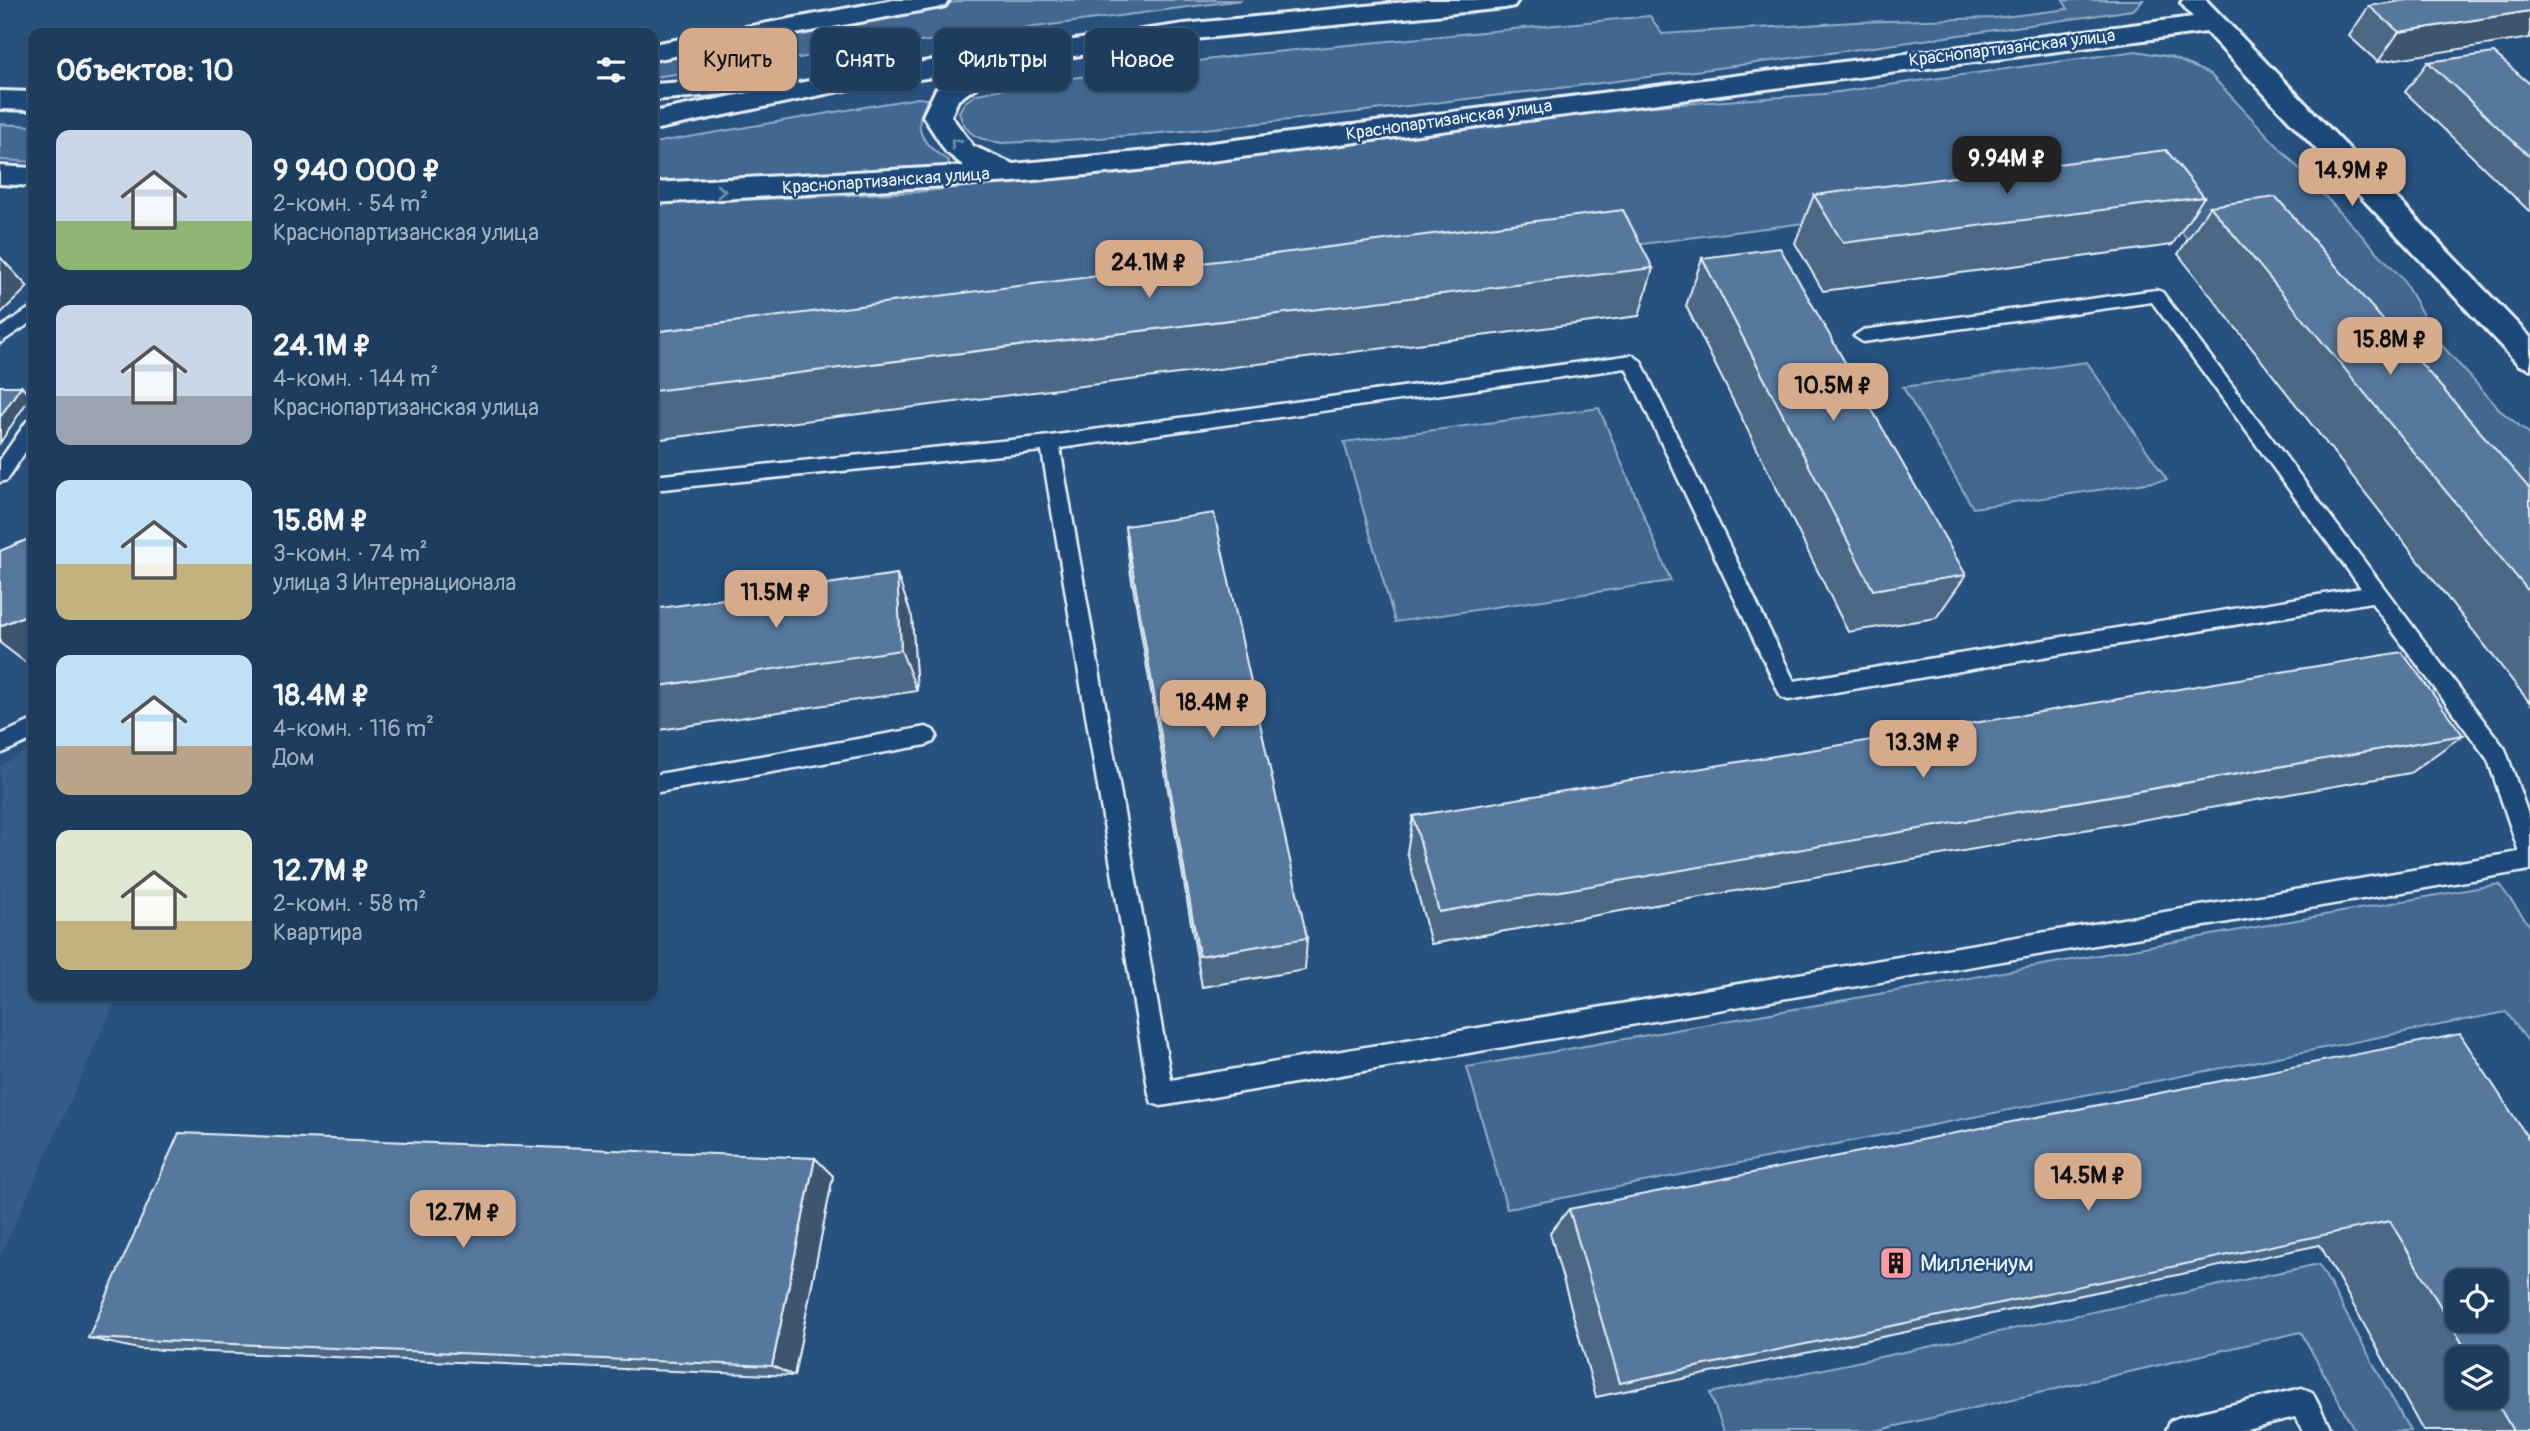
<!DOCTYPE html>
<html lang="ru">
<head>
<meta charset="utf-8">
<style>
	:root { --surface:#1d3d5f; --page:#2a4868; --text:#f1f3f6; --muted:#a0aebd; --line:#3b5674; --accent:#d6ab8b }
	body { margin:0; font-family:Pangolin,sans-serif; background:var(--page); color:var(--text); height:100vh; display:flex; flex-direction:column; font-size:26px; white-space:nowrap }
	* { box-sizing:border-box; margin:0 }
	p { font-size:23px; color:var(--muted) }
	.icon { flex:none; width:38px; height:38px; fill:none; stroke:currentColor; stroke-width:2; stroke-linecap:round; stroke-linejoin:round }
	.map { position:relative; flex:1; overflow:hidden }
	.details { position:absolute; left:28px; top:28px; width:630px; height:973px; display:flex; flex-direction:column; background:var(--surface); border-radius:14px; box-shadow:0 2px 5px #0004,0 0 0 2px var(--line) }
	.details>* { flex:none }
	.guide { position:absolute; left:679px; top:28px; width:665px; height:63px; display:flex; gap:14px }
	.tools { position:absolute; left:2445px; top:1269px; display:grid; gap:14px }
	.tools a { display:grid; place-items:center; width:63px; height:63px; border-radius:14px; background:var(--surface); box-shadow:0 2px 5px #0004,0 0 0 2px var(--line); font-size:35px }
	.price { position:absolute; translate:-50% -60px; padding:0 16px; border-radius:14px; background:var(--accent); color:#111; font-size:23px; line-height:46px; filter:drop-shadow(0 2px 4px #0008) }
	.price::after { content:''; position:absolute; left:50%; top:42px; width:21px; height:16px; margin-left:-10px; background:inherit; clip-path:polygon(0 0,100% 0,50% 100%) }
	.price.on { background:#222; color:#fff }
	ul { padding:0; list-style:none }
	li { display:flex; align-items:center; gap:21px; height:175px; padding:0 28px }
	li span { display:grid; place-items:center; flex:none; width:196px; height:140px; border-radius:14px; color:#555 }
	li>.icon { margin-inline-start:auto }
	span .icon { width:84px; height:84px; fill:#fffc; stroke-width:1 }
	li b { font-size:30px }
	h2 { display:flex; justify-content:space-between; align-items:center; height:84px; padding:0 28px; font-size:30px }
	.pill { padding:0 24px; border-radius:14px; background:var(--surface); box-shadow:0 2px 5px #0004,0 0 0 2px var(--line); font-size:24px; line-height:63px }
	.pill.on { background:var(--accent); color:#111 }
	.map>svg:first-child { display:block }
	.built { fill:#355d88 }
	.green { fill:#436891; stroke:#96acc4; stroke-width:2 }
	.lines { fill:none; stroke-linecap:round; stroke-linejoin:round }
	.lane-casing { stroke:#e8f1f8; stroke-width:5 }
	.secondary-casing { stroke:#e8f1f8; stroke-width:6 }
	.lane { fill:#1f4a7a; fill-rule:evenodd }
	.secondary { fill:#1f4a7a; fill-rule:evenodd }
	.wall { fill:#4b6787; stroke:#e8f1f8; stroke-width:2; fill-rule:evenodd }
	.shaded-wall { fill:#3d546e; stroke:#e8f1f8; stroke-width:2 }
	.building { fill:#57789d; stroke:#e8f1f8; stroke-width:2; fill-rule:evenodd }
	.oneway { stroke:#6f8dac }
	.labels { text-anchor:middle; dominant-baseline:central; stroke-width:5; stroke-linejoin:round; paint-order:stroke }
	.far-street-label { font-size:18px; fill:#e8f1f8; stroke:#1f4a7a }
	.near-poi-label { font-size:24px; fill:#e8f1f8; stroke:#1f4a7a; text-anchor:start }
</style>
</head>
<body>
<div class="map">
<svg width="2530" height="1431" viewBox="0 0 2530 1431">
	<rect width="100%" height="100%" fill="#27517f"/>
	<filter id="ink" filterUnits="userSpaceOnUse"><feTurbulence type="fractalNoise" baseFrequency=".0143" numOctaves="2"/><feDisplacementMap in="SourceGraphic" scale="14" xChannelSelector="R" yChannelSelector="G"/><feConvolveMatrix kernelMatrix="1 2 1 2 8 2 1 2 1" color-interpolation-filters="sRGB"/></filter>
	<g filter="url(#ink)">
		<path class="built" d="M33 747V996H118L0 1257V766Z"/>
		<g class="green">
			<path d="M965 0H1242L653 77V60L818 31Z"/>
			<path d="M2063 0H2143L2133 10C1909 43 1684 74 1458 100 1307 118 1154 138 1002 143 980 140 965 136 959 112L965 102 977 94 1027 84 1243 55 1650 16 1662 34 1854 22 1995 18 2068 9Z"/>
			<path d="M2136 51 2171 57 2210 74 2402 278 2437 340 2502 412 2530 434V574L2194 246 2134 180 653 373V204L917 192 1152 167 1596 110 1823 94Z"/>
			<path d="M918 98 927 99C926 106 923 109 921 115 914 137 933 151 949 161L948 168 846 175 653 181V143Z"/>
			<path d="M0 124 33 126V162L0 160Z"/>
			<path d="M2087 362 2167 480 1973 508 1903 387Z"/>
			<path d="M1599 408 1671 581 1395 622 1344 442Z"/>
			<path d="M2499 884 2530 926V1044L2506 1012 1507 1209 1467 1067Z"/>
			<path d="M2319 1264 2410 1431H2355L2301 1332 1875 1431H1724L1710 1393Z"/>
		</g>
		<g class="lines">
			<defs>
				<g id="lane">
					<path d="M2156 290 2162 292 2505 749 2530 820V870L1161 1106 1152 1103 1149 1094 1042 451 653 490V476L1050 436 1632 355 1641 361 1794 681 2361 588 2152 302 1863 342 1854 336 1863 330ZM1626 368 1781 697 1788 700 2371 602 2488 760 2519 852 1171 1080 1060 448Z"/>
					<path d="M33 306V321L0 343V328Z"/>
					<path d="M33 419V440L7 480 0 482V460L27 421Z"/>
					<path d="M33 720V739L0 754V735Z"/>
					<path d="M926 727 933 730 937 736 933 742 926 745 653 793V775Z"/>
					<path d="M2302 1388 2312 1392 2332 1431H2303L2295 1417 2238 1431H2166L2170 1421 2180 1417Z"/>
				</g>
				<g id="secondary">
					<path d="M893 0H949L945 6 936 8 653 60V44Z"/>
					<path d="M1426 0H1518L1514 6 1505 8 1184 40 1006 66 958 100 951 116 973 146 1013 164 1149 151 2193 17 2181 3 2183 0H2206L2530 337V369L2519 365 2206 32 1149 169 1013 182 653 203V183L964 166 946 152 923 116 936 89 962 73 854 88 653 130V112L854 72 1184 24Z"/>
					<path d="M715 80 725 82 729 88 725 94 653 100V84Z"/>
					<path d="M0 91 33 92V110L0 109Z"/>
					<path d="M0 166 33 168V186L0 184Z"/>
				</g>
			</defs>
			<use href="#lane" class="lane-casing"/>
			<use href="#secondary" class="secondary-casing"/>
			<use href="#lane" class="lane"/>
			<use href="#secondary" class="secondary"/>
		</g>
		<g class="wall">
			<path d="M2530 0 2378 62 2349 36 2369 6Z"/>
			<path d="M2428 62 2530 84V212L2405 92Z"/>
			<path d="M1814 195 2204 197 2172 245 1823 291 1795 243Z"/>
			<path d="M2210 206 2530 489V703L2178 254Z"/>
			<path d="M1702 258 1966 575 1936 618 1848 632 1686 306Z"/>
			<path d="M1653 268 1639 316 653 440V332Z"/>
			<path d="M1125 526 1307 938 1305 970 1202 987 1130 569Z"/>
			<path d="M653 609 912 617 917 691 653 731Z"/>
			<path d="M2463 735 2410 773 1431 944 1407 852 1413 816Z"/>
			<path d="M2530 1141V1431H2423L2320 1245 1596 1397 1550 1233 1569 1209ZM2457 1358H2496V1396H2457Z"/>
			<path d="M815 1158 833 1176 794 1376 139 1349 88 1338Z"/>
		</g>
		<g class="shaded-wall">
			<path d="M2530 11V38L2378 62 2399 32Z"/>
			<path d="M0 257 28 287 0 314Z"/>
			<path d="M21 386 31 396 0 443V417Z"/>
			<path d="M897 574 912 617 917 691 901 650Z"/>
			<path d="M33 612V668L0 643V626Z"/>
			<path d="M815 1158 833 1176 794 1376 772 1366Z"/>
		</g>
		<g class="building">
			<path d="M2407 0H2530V11L2399 32 2369 6Z"/>
			<path d="M2494 53 2530 84V157L2428 62Z"/>
			<path d="M2166 150 2204 197 1843 243 1814 195Z"/>
			<path d="M2276 197 2530 489V593L2210 206Z"/>
			<path d="M1623 210 1653 268 653 391V332Z"/>
			<path d="M1780 248 1966 575 1873 590 1702 258Z"/>
			<path d="M0 386H21L0 417Z"/>
			<path d="M1214 513 1307 938 1199 956 1125 526Z"/>
			<path d="M33 537V612L0 626V551Z"/>
			<path d="M897 574 901 650 653 687V609Z"/>
			<path d="M2402 652 2463 735 1439 912 1413 816Z"/>
			<path d="M2460 1034 2530 1141V1431H2513L2493 1396H2496V1358H2471L2390 1221 1620 1383 1569 1209ZM2457 1281H2496V1320H2457Z"/>
			<path d="M179 1133 815 1158 772 1366 88 1338Z"/>
		</g>
		<defs><path id="oneway-chevron" d="M-2-3.5L2.5 0L-2 3.5" fill="none" stroke-width="1.6" stroke-linecap="round" stroke-linejoin="round" transform="scale(1.75)"/></defs>
		<g class="oneway">
			<use href="#oneway-chevron" transform="translate(955 143) rotate(-131)"/>
			<use href="#oneway-chevron" transform="translate(721 191) rotate(-3)"/>
		</g>
	</g>
	<defs>
		<symbol id="building-square" viewBox="-11 -11 22 22"><rect x="-9" y="-9" width="18" height="18" rx="4" fill="#ff9aa2" stroke="#1f4a7a"/><path d="M-4-6H4V6H1V3H-1V6H-4ZM-2.5-4.3h1.7v1.8h-1.7ZM.8-4.3h1.7v1.8H.8ZM-2.5-1h1.7V.8h-1.7ZM.8-1h1.7V.8H.8Z" fill="#111"/></symbol>
	</defs>
	<g fill-rule="evenodd">
		<use href="#building-square" x="1877" y="1244" width="38" height="38"/>
	</g>
	<g class="labels">
		<g class="far-street-label">
			<text transform="translate(2012 48) rotate(-7)">Краснопартизанская улица</text>
			<text transform="translate(1449 120) rotate(-8)">Краснопартизанская улица</text>
			<text transform="translate(886 181) rotate(-4)">Краснопартизанская улица</text>
		</g>
		<g class="near-poi-label">
			<text x="1920" y="1263">Миллениум</text>
		</g>
	</g>
</svg>
<div class="tools">
<a><svg class="icon" aria-label="locate" viewBox="0 0 24 24"><circle cx="12" cy="12" r="6"/><path d="M12 2v4M12 18v4M2 12h4M18 12h4"/></svg></a>
<a><svg class="icon" aria-label="layers" viewBox="0 0 24 24"><path d="M12 4l9 5-9 5-9-5zM3 14l9 5 9-5"/></svg></a>
</div>
<b class="price on" style="left:2007px;top:196px">9.94M ₽</b>
<b class="price" style="left:2352px;top:208px">14.9M ₽</b>
<b class="price" style="left:1149px;top:300px">24.1M ₽</b>
<b class="price" style="left:2390px;top:377px">15.8M ₽</b>
<b class="price" style="left:1833px;top:423px">10.5M ₽</b>
<b class="price" style="left:776px;top:630px">11.5M ₽</b>
<b class="price" style="left:1213px;top:740px">18.4M ₽</b>
<b class="price" style="left:1923px;top:780px">13.3M ₽</b>
<b class="price" style="left:2088px;top:1213px">14.5M ₽</b>
<b class="price" style="left:463px;top:1250px">12.7M ₽</b>
<div class="guide">
<a class="pill on">Купить</a>
<a class="pill">Снять</a>
<a class="pill">Фильтры</a>
<a class="pill">Новое</a>
</div>
<section class="details">
<h2>Объектов: 10<svg class="icon" aria-label="filters" viewBox="0 0 24 24"><path d="M4 7h16M4 17h16"/><circle cx="9" cy="7" r="2"/><circle cx="15" cy="17" r="2"/></svg></h2>
<ul>
<li><span style="background:linear-gradient(#c9d6e8 65%,#8fb573 0)"><svg class="icon" aria-label="home" viewBox="0 0 24 24"><path d="M3 11l9-7 9 7M6 9v11h12V9"/></svg></span><div><b>9 940 000 ₽</b><p>2-комн. · 54 m²</p><p>Краснопартизанская улица</p></div></li>
<li><span style="background:linear-gradient(#c9d6e8 65%,#9aa5b1 0)"><svg class="icon" aria-label="home" viewBox="0 0 24 24"><path d="M3 11l9-7 9 7M6 9v11h12V9"/></svg></span><div><b>24.1M ₽</b><p>4-комн. · 144 m²</p><p>Краснопартизанская улица</p></div></li>
<li><span style="background:linear-gradient(#bfe0f5 60%,#c2b280 0)"><svg class="icon" aria-label="home" viewBox="0 0 24 24"><path d="M3 11l9-7 9 7M6 9v11h12V9"/></svg></span><div><b>15.8M ₽</b><p>3-комн. · 74 m²</p><p>улица 3 Интернационала</p></div></li>
<li><span style="background:linear-gradient(#bfe0f5 65%,#b9a48a 0)"><svg class="icon" aria-label="home" viewBox="0 0 24 24"><path d="M3 11l9-7 9 7M6 9v11h12V9"/></svg></span><div><b>18.4M ₽</b><p>4-комн. · 116 m²</p><p>Дом</p></div></li>
<li><span style="background:linear-gradient(#dfe7d0 65%,#c2b280 0)"><svg class="icon" aria-label="home" viewBox="0 0 24 24"><path d="M3 11l9-7 9 7M6 9v11h12V9"/></svg></span><div><b>12.7M ₽</b><p>2-комн. · 58 m²</p><p>Квартира</p></div></li>
</ul>
</section>
</div>
</body>
</html>
